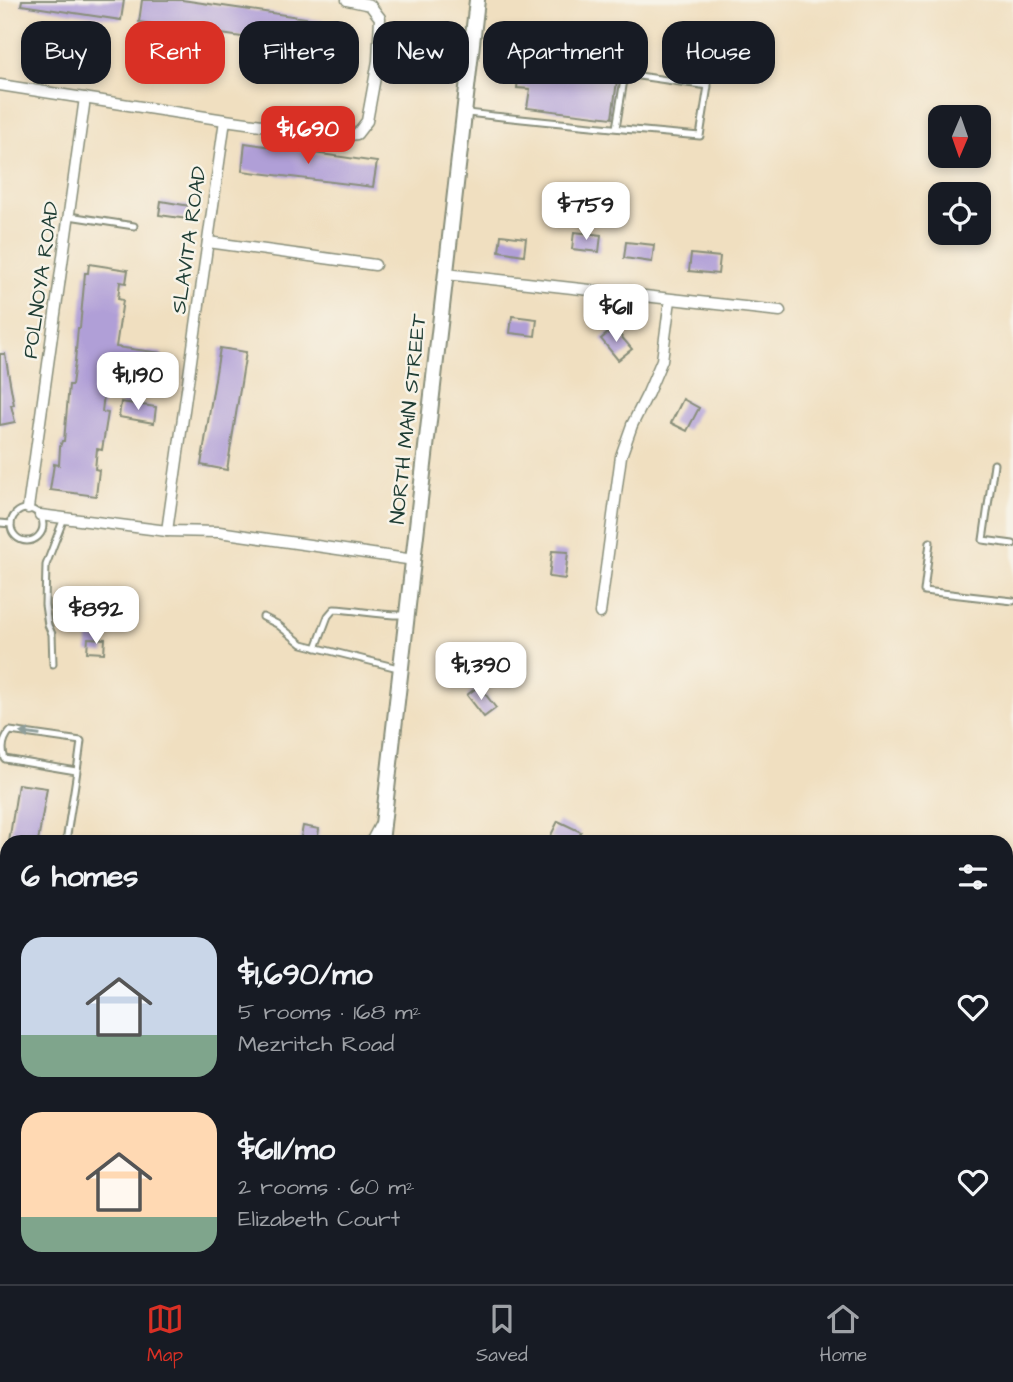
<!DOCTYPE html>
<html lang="en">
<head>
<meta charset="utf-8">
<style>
	:root { --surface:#171b24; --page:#20242c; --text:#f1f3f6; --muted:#9ea1a6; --line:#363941; --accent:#d93025 }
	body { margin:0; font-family:"Architects Daughter",sans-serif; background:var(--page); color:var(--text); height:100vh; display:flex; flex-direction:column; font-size:26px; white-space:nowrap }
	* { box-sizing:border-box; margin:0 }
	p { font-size:23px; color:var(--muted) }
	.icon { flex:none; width:38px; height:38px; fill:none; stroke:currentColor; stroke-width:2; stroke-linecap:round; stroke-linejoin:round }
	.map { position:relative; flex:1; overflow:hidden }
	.sheet { position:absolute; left:0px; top:835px; width:1013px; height:450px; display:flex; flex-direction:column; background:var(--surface); border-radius:21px 21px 0 0; box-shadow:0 4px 10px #0003 }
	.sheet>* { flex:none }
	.top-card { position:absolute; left:21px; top:21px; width:971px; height:63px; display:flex; gap:14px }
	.needle { width:46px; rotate:182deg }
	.buttons { position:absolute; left:928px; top:105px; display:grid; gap:14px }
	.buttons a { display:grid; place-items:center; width:63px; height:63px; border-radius:14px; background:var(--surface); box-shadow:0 4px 10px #0003; font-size:35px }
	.price { position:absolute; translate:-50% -60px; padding:0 16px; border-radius:14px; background:#fff; color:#222; font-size:23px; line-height:46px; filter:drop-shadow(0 2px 4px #0008) }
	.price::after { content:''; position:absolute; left:50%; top:42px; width:21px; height:16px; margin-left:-10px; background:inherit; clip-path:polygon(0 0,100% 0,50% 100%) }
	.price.on { background:var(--accent); color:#fff }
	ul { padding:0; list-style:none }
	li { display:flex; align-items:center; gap:21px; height:175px; padding:0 21px }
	li span { display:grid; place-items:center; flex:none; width:196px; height:140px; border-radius:21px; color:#555 }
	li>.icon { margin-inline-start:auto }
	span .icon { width:84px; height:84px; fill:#fffc; stroke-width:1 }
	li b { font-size:30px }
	h2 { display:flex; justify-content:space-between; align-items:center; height:84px; padding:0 21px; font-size:30px }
	.pill { padding:0 24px; border-radius:21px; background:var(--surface); box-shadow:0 4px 10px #0003; font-size:24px; line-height:63px }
	.pill.on { background:var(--accent); color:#fff }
	.tabs { display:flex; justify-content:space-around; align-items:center; height:98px; border-top:2px solid var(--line); background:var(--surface); font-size:19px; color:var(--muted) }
	.tabs a { display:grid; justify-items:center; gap:4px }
	.tabs .on { color:var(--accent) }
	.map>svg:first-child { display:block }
	.building { fill:#b09fd7 }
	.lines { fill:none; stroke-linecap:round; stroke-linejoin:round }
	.lane-casing { stroke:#888e7a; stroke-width:9 }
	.street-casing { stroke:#888e7a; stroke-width:13 }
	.secondary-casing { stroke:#888e7a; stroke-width:18 }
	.lane { stroke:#fff; stroke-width:5 }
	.street { stroke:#fff; stroke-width:10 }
	.secondary { stroke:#fff; stroke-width:14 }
	.oneway { fill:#8f9e9a }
	.labels { text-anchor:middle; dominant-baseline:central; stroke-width:5; stroke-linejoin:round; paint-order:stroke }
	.street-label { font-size:21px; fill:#1f3d34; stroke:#f7f3e8 }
</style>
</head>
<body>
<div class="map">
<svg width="1013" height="1284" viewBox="0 0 1013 1284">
	<rect width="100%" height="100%" fill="#f7f3e8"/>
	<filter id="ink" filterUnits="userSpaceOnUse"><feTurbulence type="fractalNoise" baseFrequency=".0143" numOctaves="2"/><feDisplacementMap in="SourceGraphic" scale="14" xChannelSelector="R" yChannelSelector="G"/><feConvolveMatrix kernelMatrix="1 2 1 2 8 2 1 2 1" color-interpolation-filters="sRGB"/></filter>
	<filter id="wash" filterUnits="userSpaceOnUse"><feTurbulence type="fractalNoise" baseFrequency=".00686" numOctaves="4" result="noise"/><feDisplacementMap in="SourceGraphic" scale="28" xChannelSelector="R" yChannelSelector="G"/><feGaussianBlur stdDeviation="1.57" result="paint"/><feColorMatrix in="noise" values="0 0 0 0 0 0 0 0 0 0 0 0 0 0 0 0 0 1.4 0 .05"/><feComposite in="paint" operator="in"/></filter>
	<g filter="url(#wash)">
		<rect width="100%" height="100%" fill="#f0dfc0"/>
		<g id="blocks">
			<g class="building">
				<path d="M22 0H124L121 20 21 5Z"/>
				<path d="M142 0H182L326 21 323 49 139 22Z"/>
				<path d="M521 54 619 66 612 118 527 108 530 89 517 88Z"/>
				<path d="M245 143 377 162 373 187 242 171Z"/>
				<path d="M161 201 190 206 188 219 159 215Z"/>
				<path d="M574 232 601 235 599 252 572 249Z"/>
				<path d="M501 235 526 238 524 255 499 251Z"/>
				<path d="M626 242 654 245 652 262 624 258Z"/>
				<path d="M691 254 720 257 718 274 689 271Z"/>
				<path d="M89 264 128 270 126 283 120 282 118 299 123 300 116 347 162 353 159 369 109 362 106 382H112L110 395 104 394 102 412 108 413 102 450 97 449 95 469 99 470 96 496 50 490 54 464 59 465 60 447 62 441H64L69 385H72L75 362 78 328H80L85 273H88Z"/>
				<path d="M512 316 537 319 535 336 510 333Z"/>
				<path d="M614 328 632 349 618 360 601 339Z"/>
				<path d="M220 348 246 352 227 470 201 465Z"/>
				<path d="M0 354H5L14 405H11L15 422 0 425Z"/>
				<path d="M683 399 699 408 687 431 671 423Z"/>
				<path d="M121 402 156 407 154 423 119 417Z"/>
				<path d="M552 551 568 552 565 579 549 577Z"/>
				<path d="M88 638 105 639 104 653 87 652Z"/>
				<path d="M479 686 496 708 484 717 467 695Z"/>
				<path d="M18 784 47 788 38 842H9Z"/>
				<path d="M558 821 581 832 577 842H560L550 837Z"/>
				<path d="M303 826 319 829 317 842H300Z"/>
			</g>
		</g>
	</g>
	<g filter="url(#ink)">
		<use href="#blocks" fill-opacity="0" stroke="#888e7a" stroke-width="2"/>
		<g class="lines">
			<defs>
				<g id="lane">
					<path d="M467 113C545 122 622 129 700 136L708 86 625 74 616 128"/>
					<path d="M69 216 134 226"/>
					<path d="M994 464 983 540 1013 544"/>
					<circle cx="27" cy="525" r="16"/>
					<path d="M0 523 11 524"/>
					<path d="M930 542 924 591 1013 601"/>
					<path d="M263 617 277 624 302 644 398 668"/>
					<path d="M316 648 328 616 334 609C358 610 381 616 405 615"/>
					<path d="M53 664 52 634 48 625 45 605 46 565 64 518"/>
					<path d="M66 842C71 808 77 775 81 741L10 731C3 739 1 748 5 759L76 771"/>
					<path d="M0 941 7 942"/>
					<path d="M0 969 7 970"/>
					<path d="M109 1284 110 1278"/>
				</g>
				<g id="street">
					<path d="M0 85 225 120 342 136 357 134 367 121 378 61 380 18 370 5 347 0"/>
					<path d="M208 242 375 265"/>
					<path d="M446 274 780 311"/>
					<path d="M28 508 85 98"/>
					<path d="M40 515 167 531 219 532 414 560"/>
					<path d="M167 531 225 120"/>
					<path d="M600 613 621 456 632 425 648 393 662 360 670 300"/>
					<path d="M371 842 380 825"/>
					<path d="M141 1284 143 1278"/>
					<path d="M844 1284 845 1278"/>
				</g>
				<g id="secondary">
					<path d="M381 842 477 0"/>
					<path d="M0 1044 7 1045"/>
					<path d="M1006 1188 1013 1189"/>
					<path d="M331 1284V1278"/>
				</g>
			</defs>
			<use href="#lane" class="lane-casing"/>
			<use href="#street" class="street-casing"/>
			<use href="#secondary" class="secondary-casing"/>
			<use href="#lane" class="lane"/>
			<use href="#street" class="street"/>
			<use href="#secondary" class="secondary"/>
		</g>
		<defs><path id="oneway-solid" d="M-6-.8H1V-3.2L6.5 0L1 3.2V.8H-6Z" transform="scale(1.75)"/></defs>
		<use class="oneway" href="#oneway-solid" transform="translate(30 734) rotate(-172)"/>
	</g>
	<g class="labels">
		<g class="street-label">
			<text transform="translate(189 240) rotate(-82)">SLAVITA ROAD</text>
			<text transform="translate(41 280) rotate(-82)">POLNOYA ROAD</text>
			<text transform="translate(408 419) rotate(-84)">NORTH MAIN STREET</text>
		</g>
	</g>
</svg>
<div class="buttons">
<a><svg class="needle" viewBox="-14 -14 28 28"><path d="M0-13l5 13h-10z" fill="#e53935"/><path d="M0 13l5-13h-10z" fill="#9ea1a6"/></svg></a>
<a><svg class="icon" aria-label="locate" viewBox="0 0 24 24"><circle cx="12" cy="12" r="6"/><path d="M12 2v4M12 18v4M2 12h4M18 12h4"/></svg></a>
</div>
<b class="price on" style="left:308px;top:166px">$1,690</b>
<b class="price" style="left:586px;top:242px">$759</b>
<b class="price" style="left:616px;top:344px">$611</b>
<b class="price" style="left:138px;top:412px">$1,190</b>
<b class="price" style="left:96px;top:646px">$892</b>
<b class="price" style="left:481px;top:702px">$1,390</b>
<div class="top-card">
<a class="pill">Buy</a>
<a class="pill on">Rent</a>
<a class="pill">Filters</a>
<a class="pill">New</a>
<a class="pill">Apartment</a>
<a class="pill">House</a>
</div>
<section class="sheet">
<h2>6 homes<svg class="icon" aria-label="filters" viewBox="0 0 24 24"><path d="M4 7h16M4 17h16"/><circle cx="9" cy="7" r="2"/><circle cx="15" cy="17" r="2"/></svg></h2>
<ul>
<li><span style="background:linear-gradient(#c9d6e8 70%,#7fa58c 0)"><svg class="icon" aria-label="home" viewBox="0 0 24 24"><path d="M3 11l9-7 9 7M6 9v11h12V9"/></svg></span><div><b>$1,690/mo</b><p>5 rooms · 168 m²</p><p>Mezritch Road</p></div><svg class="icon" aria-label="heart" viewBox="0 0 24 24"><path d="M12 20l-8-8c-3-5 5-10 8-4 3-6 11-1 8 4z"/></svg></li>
<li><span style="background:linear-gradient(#ffd9b3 75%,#7fa58c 0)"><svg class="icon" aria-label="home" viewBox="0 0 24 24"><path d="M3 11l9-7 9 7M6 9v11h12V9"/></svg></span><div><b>$611/mo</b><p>2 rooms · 60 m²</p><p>Elizabeth Court</p></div><svg class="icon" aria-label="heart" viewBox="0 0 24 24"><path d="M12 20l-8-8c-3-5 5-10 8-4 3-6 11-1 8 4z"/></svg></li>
</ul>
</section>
</div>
<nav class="tabs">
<a class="on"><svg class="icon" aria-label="map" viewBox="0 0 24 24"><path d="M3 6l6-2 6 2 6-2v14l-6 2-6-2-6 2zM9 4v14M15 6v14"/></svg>Map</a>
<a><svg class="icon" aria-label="saved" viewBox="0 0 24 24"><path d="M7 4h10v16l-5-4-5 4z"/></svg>Saved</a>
<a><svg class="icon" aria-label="home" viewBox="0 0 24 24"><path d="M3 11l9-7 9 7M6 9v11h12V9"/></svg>Home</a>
</nav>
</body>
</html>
